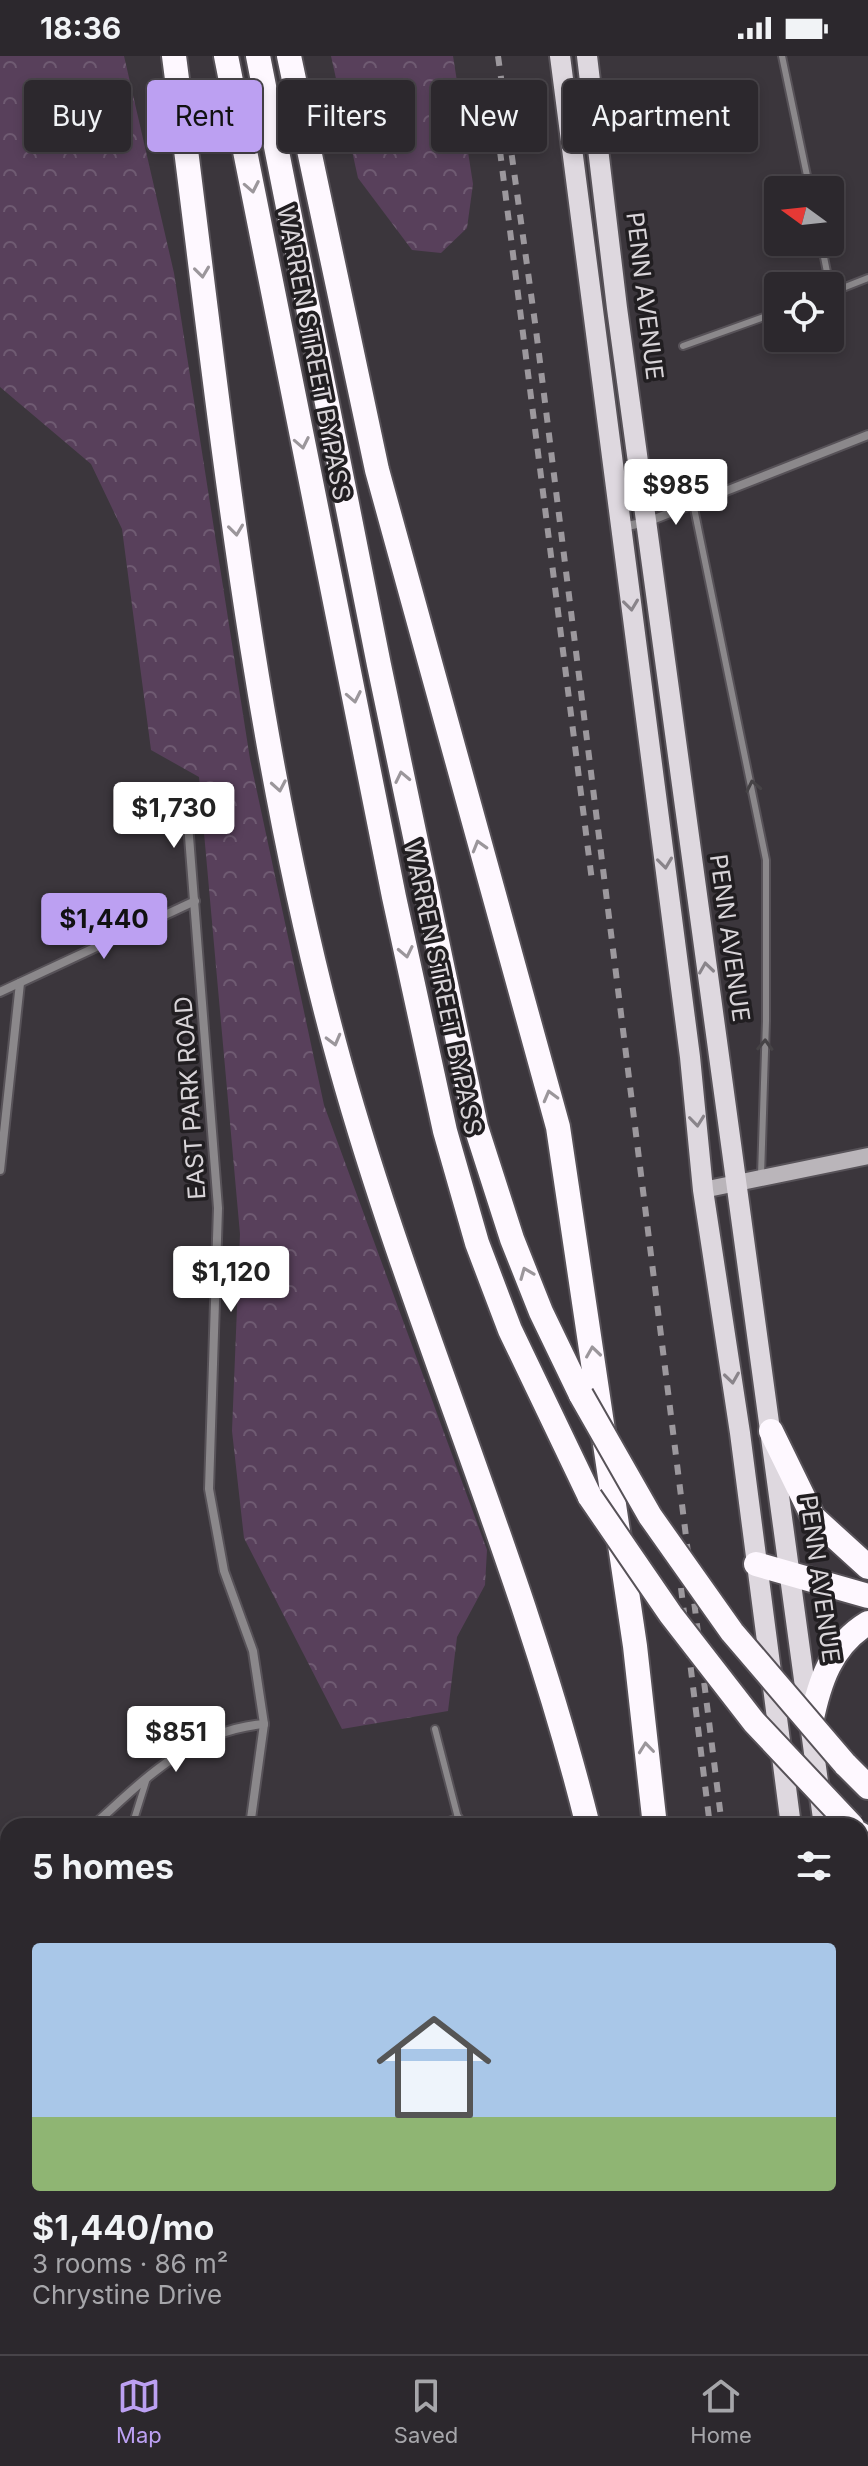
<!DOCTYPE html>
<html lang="en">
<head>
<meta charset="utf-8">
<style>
	:root { --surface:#2c282d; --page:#343035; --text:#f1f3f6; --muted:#a6a6aa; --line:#484449; --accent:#bca0f2 }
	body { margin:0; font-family:Inter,sans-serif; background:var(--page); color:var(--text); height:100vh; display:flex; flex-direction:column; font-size:30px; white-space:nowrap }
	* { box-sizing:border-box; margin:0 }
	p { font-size:26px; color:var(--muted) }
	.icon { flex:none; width:44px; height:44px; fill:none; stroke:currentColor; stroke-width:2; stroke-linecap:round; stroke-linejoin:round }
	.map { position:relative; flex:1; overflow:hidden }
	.side { position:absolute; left:0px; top:1762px; width:868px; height:536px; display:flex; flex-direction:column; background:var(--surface); border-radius:24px 24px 0 0; box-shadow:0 4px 12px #0003,0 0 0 2px var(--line) }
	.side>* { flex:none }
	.hud { position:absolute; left:24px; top:24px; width:820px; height:72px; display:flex; gap:16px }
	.needle { width:52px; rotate:285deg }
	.tools { position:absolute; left:764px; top:120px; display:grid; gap:16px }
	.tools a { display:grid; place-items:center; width:80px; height:80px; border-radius:8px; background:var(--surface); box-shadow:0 4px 12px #0003,0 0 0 2px var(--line); font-size:40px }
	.price { position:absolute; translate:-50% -68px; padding:0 18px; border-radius:8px; background:#fff; color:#222; font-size:26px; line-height:52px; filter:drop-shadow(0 2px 4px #0008) }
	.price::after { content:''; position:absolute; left:50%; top:48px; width:24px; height:18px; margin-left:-12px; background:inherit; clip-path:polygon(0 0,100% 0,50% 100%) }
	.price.current { background:var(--accent); color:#111 }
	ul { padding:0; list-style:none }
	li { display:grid; align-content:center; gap:16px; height:424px; padding:0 32px }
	li span { display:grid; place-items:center; height:248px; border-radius:8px; color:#555 }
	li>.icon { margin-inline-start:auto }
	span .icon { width:144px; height:144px; fill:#fffc; stroke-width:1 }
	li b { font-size:34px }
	h2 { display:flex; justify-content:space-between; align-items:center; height:96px; padding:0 32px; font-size:34px }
	.pill { padding:0 28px; border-radius:8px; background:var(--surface); box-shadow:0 4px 12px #0003,0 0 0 2px var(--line); font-size:28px; line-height:72px }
	.pill.current { background:var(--accent); color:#111 }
	.status { display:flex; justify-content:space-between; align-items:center; height:56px; padding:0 40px; background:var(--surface); direction:ltr }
	.status svg { height:22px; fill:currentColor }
	.menu { display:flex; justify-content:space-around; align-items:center; height:112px; border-top:2px solid var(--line); background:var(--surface); font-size:22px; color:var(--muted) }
	.menu a { display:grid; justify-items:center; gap:4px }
	.menu .current { color:var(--accent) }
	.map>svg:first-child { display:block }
	.forest { fill:url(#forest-crowns) }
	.park { fill:url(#park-tufts) }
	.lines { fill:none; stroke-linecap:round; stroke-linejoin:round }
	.lane-casing { stroke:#575258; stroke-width:10 }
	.street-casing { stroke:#575258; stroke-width:12 }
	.secondary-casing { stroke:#575258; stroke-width:20 }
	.primary-casing { stroke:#575258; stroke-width:24 }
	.highway-casing { stroke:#575258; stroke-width:28 }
	.lane { stroke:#8b888b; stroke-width:6 }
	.street { stroke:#8b888b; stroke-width:8 }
	.secondary { stroke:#bab5ba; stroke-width:16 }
	.primary { stroke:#ded8df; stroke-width:20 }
	.highway { stroke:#fef8ff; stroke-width:24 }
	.rail { stroke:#9c989d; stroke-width:6; stroke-dasharray:10 10; stroke-linecap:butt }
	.highway-bridge-casing { stroke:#575258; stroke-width:28; stroke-linecap:butt }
	.highway-bridge { stroke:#fef8ff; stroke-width:24 }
	.oneway { stroke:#9b969b }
	.oneway2 { stroke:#89848a }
	.oneway3 { stroke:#464346 }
	.labels { text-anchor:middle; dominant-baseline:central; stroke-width:7; stroke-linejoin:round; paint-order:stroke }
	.street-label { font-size:24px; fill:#d8d4d8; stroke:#211e21 }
</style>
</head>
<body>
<div class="status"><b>18:36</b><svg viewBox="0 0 49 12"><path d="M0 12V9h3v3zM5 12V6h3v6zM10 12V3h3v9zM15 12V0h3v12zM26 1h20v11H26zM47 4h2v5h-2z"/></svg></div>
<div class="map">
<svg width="868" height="2298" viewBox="0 0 868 2298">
	<defs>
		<pattern id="forest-crowns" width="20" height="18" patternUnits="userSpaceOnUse" patternTransform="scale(2)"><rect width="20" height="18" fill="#58405b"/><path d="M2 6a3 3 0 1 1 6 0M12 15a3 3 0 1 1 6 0" fill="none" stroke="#6f5b72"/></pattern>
		<pattern id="park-tufts" width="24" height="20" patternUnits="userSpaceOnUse" patternTransform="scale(2)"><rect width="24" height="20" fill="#58405b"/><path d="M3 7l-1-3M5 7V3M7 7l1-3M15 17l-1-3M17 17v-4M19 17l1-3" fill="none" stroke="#6f5b72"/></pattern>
	</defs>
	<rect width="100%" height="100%" fill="#3b363c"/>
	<g class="forest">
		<path d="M0 0H124L174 217 250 703 324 1049 487 1494 485 1529 457 1581 448 1655 342 1673 244 1482 232 1375 240 1178 199 721 151 694 122 473 91 408 0 331Z"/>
		<path d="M331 0H453L473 128 467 172 441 197 412 194 358 122Z"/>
	</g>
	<path class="park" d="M285 2290H441L433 2298H344Z"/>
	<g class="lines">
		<defs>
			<g id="lane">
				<path d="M782 0 810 134"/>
				<path d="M821 186 831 236"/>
				<path d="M830 237 868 222"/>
				<path d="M683 290 778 256"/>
				<path d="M693 447 766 804V965L761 1119"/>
				<path d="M132 1770 147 1722"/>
				<path d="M434 1770 458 1762 435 1673"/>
				<path d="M0 2181 8 2160"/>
				<path d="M249 2298 253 2290"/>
			</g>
			<g id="street">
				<path d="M622 471 647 466 868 379"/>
				<path d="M186 742 218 1152 209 1433 224 1515 253 1595 264 1668 250 1770"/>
				<path d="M0 936 195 845"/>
				<path d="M0 1114 20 927"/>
				<path d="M458 1762 460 1770"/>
				<path d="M93 1770C143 1724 192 1674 264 1668"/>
				<path d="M0 1842 8 1837"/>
				<path d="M108 2298 112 2290"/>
			</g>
			<path id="secondary" d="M703 1134 868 1100"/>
			<g id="primary">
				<path d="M560 0 690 1001 703 1134 740 1377 791 1770"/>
				<path d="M587 0 617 252 824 1770"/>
				<path d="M860 2041 868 2100"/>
				<path d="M850 2298V2290"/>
			</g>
			<g id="highway">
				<path d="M174 0C217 327 248 667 334 986 405 1251 522 1503 588 1770"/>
				<path d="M226 0 394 841 445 1075 477 1187 510 1274 590 1441"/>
				<path d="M258 0 379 609 476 1071 512 1183 541 1256 581 1339"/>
				<path d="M289 0 377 414 558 1071 635 1590 655 1770"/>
				<path d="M771 1375 813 1461 868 1511"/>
				<path d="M756 1508 868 1540"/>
				<path d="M811 1667C819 1627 831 1589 868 1567"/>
				<path d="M845 1708 868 1731"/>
				<path d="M860 1778 868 1786"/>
				<path d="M860 2008 868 2047"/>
				<path d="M860 2277 868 2290"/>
				<path d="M619 2298 620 2290"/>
				<path d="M668 2298V2290"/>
			</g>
		</defs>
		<use href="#lane" class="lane-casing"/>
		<use href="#street" class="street-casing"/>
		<use href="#secondary" class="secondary-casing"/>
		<use href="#primary" class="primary-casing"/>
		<use href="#highway" class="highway-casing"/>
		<use href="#lane" class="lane"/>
		<use href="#street" class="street"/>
		<use href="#secondary" class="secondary"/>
		<use href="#primary" class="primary"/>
		<use href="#highway" class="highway"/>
		<g class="rail">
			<path d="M498 0 536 274 722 1770"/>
			<path d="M500 95 592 825"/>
			<path d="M681 1532 710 1770"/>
			<path d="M751 2298V2290"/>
		</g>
		<defs>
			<g id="highway-bridge">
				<path d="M581 1339 650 1460 732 1576 845 1708"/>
				<path d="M590 1441 671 1559 754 1666 852 1770"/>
			</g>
		</defs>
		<use href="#highway-bridge" class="highway-bridge-casing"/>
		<use href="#highway-bridge" class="highway-bridge"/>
	</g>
	<defs><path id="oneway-chevron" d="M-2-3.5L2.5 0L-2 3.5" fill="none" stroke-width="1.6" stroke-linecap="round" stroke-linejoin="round" transform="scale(2)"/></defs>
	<g class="oneway">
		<use href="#oneway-chevron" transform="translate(252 131) rotate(79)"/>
		<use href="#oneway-chevron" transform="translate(202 216) rotate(83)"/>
		<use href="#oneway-chevron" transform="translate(302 387) rotate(79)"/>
		<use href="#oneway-chevron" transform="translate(236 474) rotate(83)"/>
		<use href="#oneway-chevron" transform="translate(354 641) rotate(79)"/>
		<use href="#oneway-chevron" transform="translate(402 721) rotate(-102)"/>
		<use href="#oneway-chevron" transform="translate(279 730) rotate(80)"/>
		<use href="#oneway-chevron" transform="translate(479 790) rotate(-106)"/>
		<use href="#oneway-chevron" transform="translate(406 896) rotate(78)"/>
		<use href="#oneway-chevron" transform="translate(334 984) rotate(75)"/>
		<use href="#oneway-chevron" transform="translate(550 1040) rotate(-105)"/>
		<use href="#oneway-chevron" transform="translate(526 1217) rotate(-112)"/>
		<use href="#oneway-chevron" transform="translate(593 1296) rotate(-98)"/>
		<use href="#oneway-chevron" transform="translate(646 1692) rotate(-96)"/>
	</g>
	<g class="oneway2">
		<use href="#oneway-chevron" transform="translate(631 549) rotate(83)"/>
		<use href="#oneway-chevron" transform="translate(665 807) rotate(83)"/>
		<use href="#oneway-chevron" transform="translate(706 912) rotate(-98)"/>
		<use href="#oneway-chevron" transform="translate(697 1065) rotate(84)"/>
		<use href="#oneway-chevron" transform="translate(732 1322) rotate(82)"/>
	</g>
	<g class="oneway3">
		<use href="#oneway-chevron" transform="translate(753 730) rotate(-102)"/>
		<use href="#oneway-chevron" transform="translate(765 989) rotate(-88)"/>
	</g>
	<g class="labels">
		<g class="street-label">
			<text transform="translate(645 240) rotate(83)">PENN AVENUE</text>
			<text transform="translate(314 297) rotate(79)">WARREN STREET BYPASS</text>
			<text transform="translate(730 882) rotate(82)">PENN AVENUE</text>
			<text transform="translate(443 932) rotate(78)">WARREN STREET BYPASS</text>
			<text transform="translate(190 1042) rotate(-94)">EAST PARK ROAD</text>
			<text transform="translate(820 1523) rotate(82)">PENN AVENUE</text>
		</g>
	</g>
</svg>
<div class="tools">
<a><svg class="needle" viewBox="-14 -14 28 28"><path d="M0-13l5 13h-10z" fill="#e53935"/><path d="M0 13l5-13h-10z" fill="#a6a6aa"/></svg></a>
<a><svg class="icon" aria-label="locate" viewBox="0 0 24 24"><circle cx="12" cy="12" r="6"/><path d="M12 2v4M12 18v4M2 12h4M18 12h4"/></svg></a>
</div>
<b class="price" style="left:676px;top:471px">$985</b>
<b class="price" style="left:174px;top:794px">$1,730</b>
<b class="price current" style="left:104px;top:905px">$1,440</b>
<b class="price" style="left:231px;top:1258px">$1,120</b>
<b class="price" style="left:176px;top:1718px">$851</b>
<div class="hud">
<a class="pill">Buy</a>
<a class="pill current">Rent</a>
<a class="pill">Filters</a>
<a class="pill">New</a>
<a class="pill">Apartment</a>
</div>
<section class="side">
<h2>5 homes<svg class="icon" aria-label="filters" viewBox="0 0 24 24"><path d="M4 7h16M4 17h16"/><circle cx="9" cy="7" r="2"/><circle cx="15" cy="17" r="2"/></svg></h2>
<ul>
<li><span style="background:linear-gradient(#a9c7e8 70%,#8fb573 0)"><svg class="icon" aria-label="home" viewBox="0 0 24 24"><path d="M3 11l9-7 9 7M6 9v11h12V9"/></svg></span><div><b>$1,440/mo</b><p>3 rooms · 86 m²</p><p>Chrystine Drive</p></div></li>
</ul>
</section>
</div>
<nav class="menu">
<a class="current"><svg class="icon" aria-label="map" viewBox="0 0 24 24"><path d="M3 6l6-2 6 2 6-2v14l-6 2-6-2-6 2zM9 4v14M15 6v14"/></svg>Map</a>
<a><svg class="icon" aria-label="saved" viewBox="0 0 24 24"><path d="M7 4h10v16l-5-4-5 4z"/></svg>Saved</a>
<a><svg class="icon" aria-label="home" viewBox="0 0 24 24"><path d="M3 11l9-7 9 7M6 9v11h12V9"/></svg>Home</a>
</nav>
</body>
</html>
